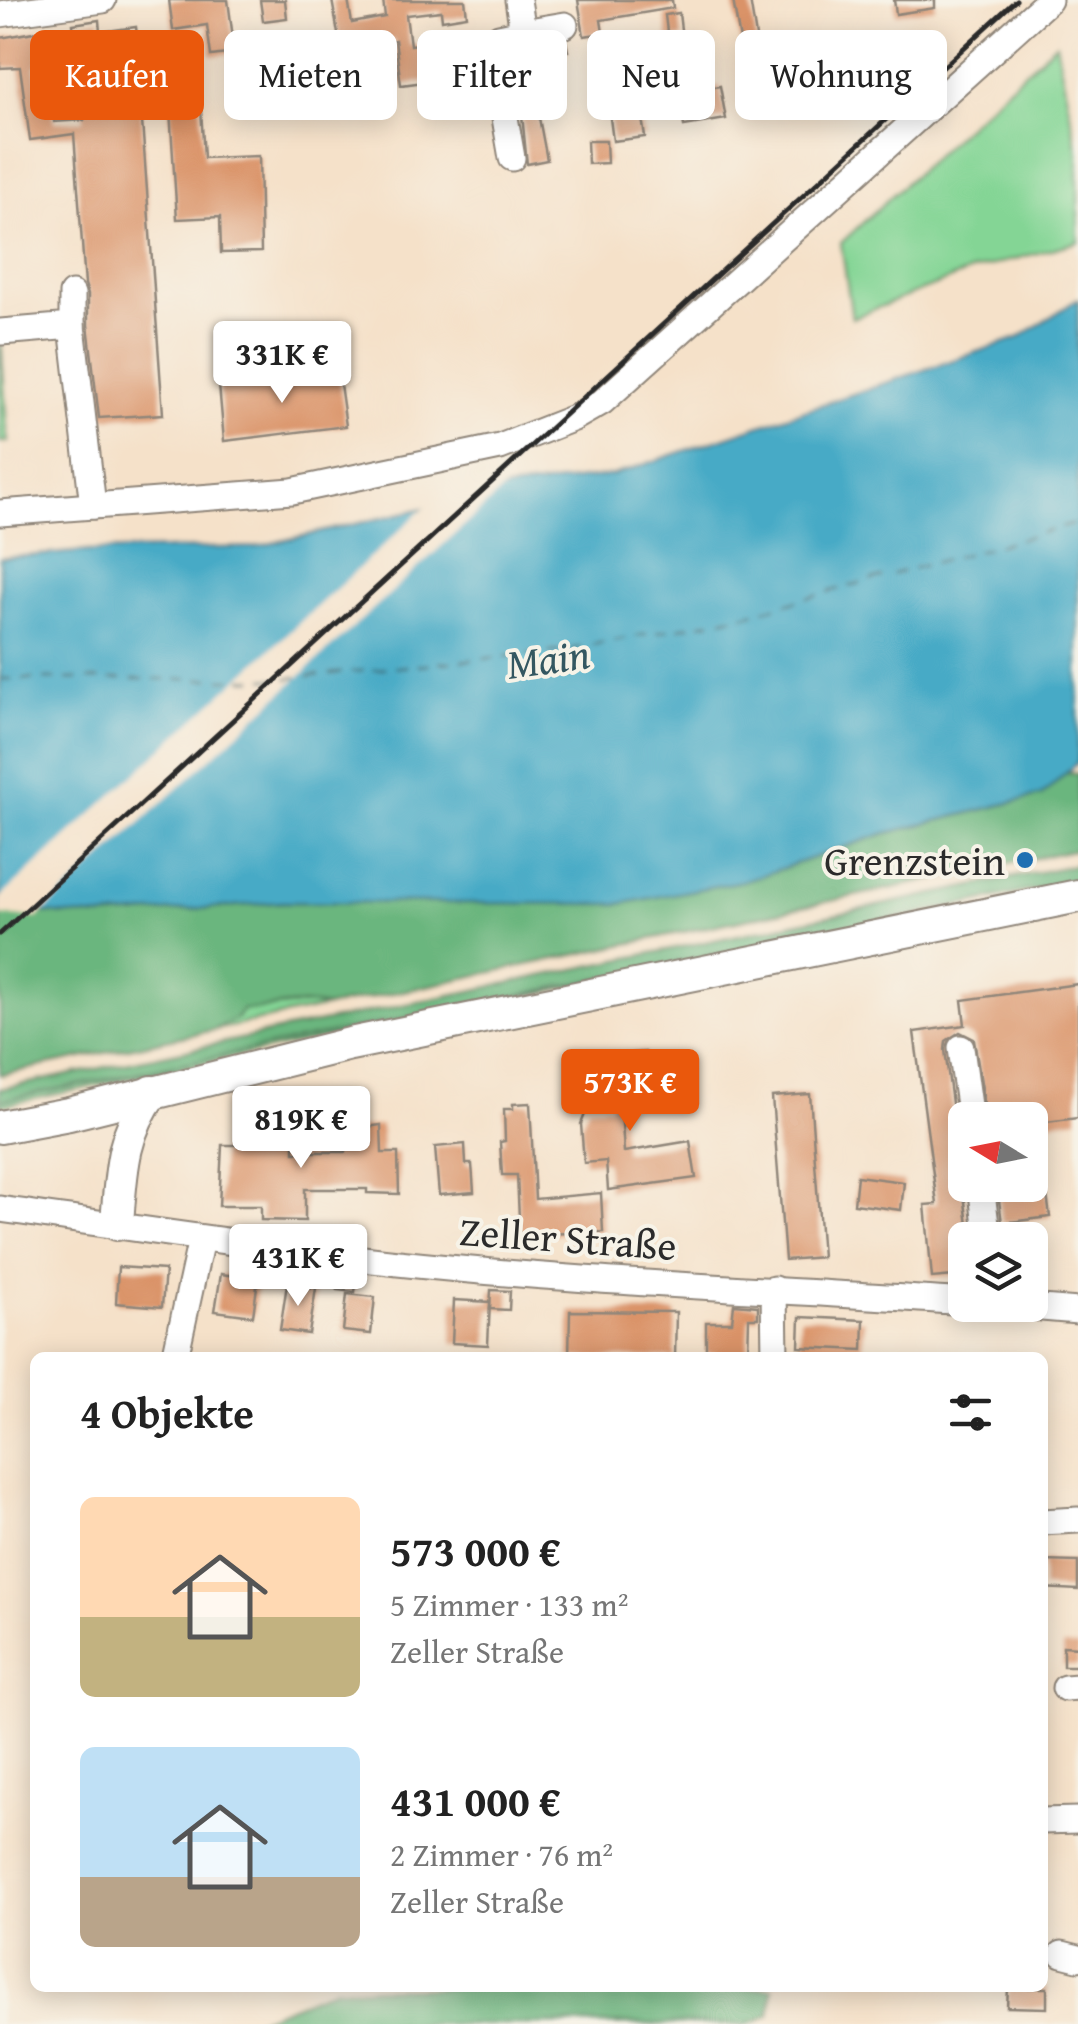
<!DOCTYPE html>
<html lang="de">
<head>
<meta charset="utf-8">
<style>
	:root { --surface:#fff; --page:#f6f6f6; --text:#222; --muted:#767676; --accent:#ea580c }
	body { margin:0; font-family:"Gentium Book Plus",serif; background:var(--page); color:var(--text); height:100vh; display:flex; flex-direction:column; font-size:38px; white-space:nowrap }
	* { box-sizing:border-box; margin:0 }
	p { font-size:32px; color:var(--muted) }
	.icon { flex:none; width:55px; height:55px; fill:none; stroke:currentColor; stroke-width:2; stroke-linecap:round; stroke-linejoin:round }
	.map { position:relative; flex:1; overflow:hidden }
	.drawer { position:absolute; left:30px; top:1352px; width:1018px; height:640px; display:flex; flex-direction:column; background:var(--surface); border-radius:15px; box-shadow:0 5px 25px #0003 }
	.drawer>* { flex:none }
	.top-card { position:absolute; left:30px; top:30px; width:1020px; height:90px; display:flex; gap:20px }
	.needle { width:65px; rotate:280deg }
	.buttons { position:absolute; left:948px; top:1102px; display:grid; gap:20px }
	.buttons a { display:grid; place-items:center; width:100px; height:100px; border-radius:15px; background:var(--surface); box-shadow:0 5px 25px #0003; font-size:50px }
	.price { position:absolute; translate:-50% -85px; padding:0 22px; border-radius:10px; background:#fff; color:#222; font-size:32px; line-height:65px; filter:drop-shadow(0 2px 5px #0008) }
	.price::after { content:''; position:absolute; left:50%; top:60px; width:30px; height:22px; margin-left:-15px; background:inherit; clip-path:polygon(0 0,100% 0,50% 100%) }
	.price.on { background:var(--accent); color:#fff }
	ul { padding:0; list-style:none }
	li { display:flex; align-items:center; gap:30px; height:250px; padding:0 50px }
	li span { display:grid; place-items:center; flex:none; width:280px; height:200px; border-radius:15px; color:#555 }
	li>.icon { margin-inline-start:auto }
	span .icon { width:120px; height:120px; fill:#fffc; stroke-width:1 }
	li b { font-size:42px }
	h2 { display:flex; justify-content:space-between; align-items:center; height:120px; padding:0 50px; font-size:42px }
	.tag { padding:0 35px; border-radius:15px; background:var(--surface); box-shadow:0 5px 25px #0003; font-size:35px; line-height:90px }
	.tag.on { background:var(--accent); color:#fff }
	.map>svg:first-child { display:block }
	.green { fill:#84d595; stroke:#588060; stroke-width:2.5 }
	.forest { fill:#6bb67e; stroke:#4b7054; stroke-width:2.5 }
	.water { fill:#46aac6; stroke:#386a78; stroke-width:2.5 }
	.pier { fill:#f5e1c9 }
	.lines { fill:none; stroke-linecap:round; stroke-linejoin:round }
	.ferry { stroke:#345761; stroke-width:2.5; stroke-dasharray:12 10; stroke-linecap:butt }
	.building { fill:#da9368 }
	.minor-casing { stroke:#90867a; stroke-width:29 }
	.major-casing { stroke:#90867a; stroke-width:36 }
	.minor { stroke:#fff; stroke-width:25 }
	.major { stroke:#fff; stroke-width:32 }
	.rail { stroke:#2b2b2b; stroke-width:5 }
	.poi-dot { fill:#1f6fb2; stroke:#f7f3e8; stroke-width:4 }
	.labels { text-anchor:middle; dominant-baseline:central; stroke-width:8; stroke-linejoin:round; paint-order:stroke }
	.poi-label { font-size:40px; fill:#2b2b2b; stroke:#f7f3e8; text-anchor:end }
	.street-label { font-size:40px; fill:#2b2b2b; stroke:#f7f3e8 }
	.water-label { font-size:42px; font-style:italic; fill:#345761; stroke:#f7f3e8 }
</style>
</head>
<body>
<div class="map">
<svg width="1078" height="2024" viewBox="0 0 1078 2024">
	<rect width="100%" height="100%" fill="#f7f3e8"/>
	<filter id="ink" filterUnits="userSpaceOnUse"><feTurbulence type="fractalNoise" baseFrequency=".01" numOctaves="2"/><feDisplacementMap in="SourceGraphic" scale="20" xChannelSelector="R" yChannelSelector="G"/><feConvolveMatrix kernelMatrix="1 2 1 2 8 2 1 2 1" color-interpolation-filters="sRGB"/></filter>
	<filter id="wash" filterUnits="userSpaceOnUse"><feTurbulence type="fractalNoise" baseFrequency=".0048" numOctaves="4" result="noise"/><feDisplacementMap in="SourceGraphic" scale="40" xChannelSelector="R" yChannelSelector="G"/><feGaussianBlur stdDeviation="2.25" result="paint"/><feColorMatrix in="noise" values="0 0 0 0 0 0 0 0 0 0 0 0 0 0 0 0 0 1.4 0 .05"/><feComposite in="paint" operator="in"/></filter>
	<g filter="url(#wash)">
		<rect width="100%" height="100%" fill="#f5e1c9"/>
		<g class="green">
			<path d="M1056 43 1078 152V242L971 271 852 318 841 243Z"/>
			<path d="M0 323 8 442H0Z"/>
			<path d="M1078 881 0 1106V1101L152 1071 247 1048Z"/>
			<path d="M313 1004 327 1007 214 1030 237 1018 241 1010Z"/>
		</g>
		<g class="forest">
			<path d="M1066 773 1078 774V849L327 1007C297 1000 271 1010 242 1010L237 1018 214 1030 0 1075V910L103 917 282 902 748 880 883 834 1042 795Z"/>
			<path d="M1078 864V881L0 1101V1089Z"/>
			<path d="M335 1988H773L770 2015 749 2024H247Z"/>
		</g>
		<path class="water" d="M1078 299V762L1042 795 883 834 748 880 619 904 282 902 103 917 0 910V558L88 551 255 547 507 489 613 475 1018 338Z"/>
		<path class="pier" d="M509 484 37 918 0 915V898L434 499Z"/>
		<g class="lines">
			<path class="ferry" d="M0 679H280L560 651 745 615 1078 523"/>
		</g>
		<g id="blocks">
			<g class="building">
				<path d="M169 0H228L235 53 211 56 207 25 173 30Z"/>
				<path d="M260 0H285L287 18 263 21Z"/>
				<path d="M332 0H348L352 23 385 17 383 0H465L467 16 442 20 441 11 406 15 410 45 427 43 432 81 401 85 395 40 341 50Z"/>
				<path d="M578 0H672L673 8 601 20 603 33 584 36Z"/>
				<path d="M733 0H750L757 43 741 46Z"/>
				<path d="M894 0H935V8L896 14Z"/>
				<path d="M679 13 682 38 668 40 665 15Z"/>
				<path d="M99 20 100 32 136 27 146 106 141 107 163 414 99 418 88 325V294L85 284 74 134 30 140 20 67 0 68V38L40 31 45 64 35 66 42 112 53 110 54 122 84 120 73 24Z"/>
				<path d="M566 41 568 51 536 55 535 46Z"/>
				<path d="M288 47 291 69 264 72 261 50Z"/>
				<path d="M534 53 543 100 536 102 547 160 527 164 516 56Z"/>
				<path d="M720 86 726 119 684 126 678 93Z"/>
				<path d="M200 92 204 158 259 156 261 252 221 253 220 217 177 219 169 94Z"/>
				<path d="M639 99 645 137 613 141 608 103Z"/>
				<path d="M587 141H606L607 163 588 164Z"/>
				<path d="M338 370 346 426 224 441 219 385Z"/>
				<path d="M1078 984V1118L1030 1124V1120H987L974 1039 960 1032 946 1041 945 1050 970 1240H965V1275L932 1278 925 1205 937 1204 914 1032 965 1025 962 1000Z"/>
				<path d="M645 1052 647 1092 626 1094 627 1110H621L624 1152 690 1141 696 1178 608 1190 606 1161 584 1163 581 1124 588 1107 611 1106 607 1055Z"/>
				<path d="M810 1094 822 1257 785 1260 772 1097Z"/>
				<path d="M530 1103 535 1199 601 1193 603 1232 541 1234 542 1239 520 1240 517 1175H502L500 1142 505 1141 504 1109H513V1104Z"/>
				<path d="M244 1115H262L261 1140H294V1152H346V1130L381 1125 382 1153H398L399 1194 367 1193V1189H305V1221L261 1220V1206H219L222 1145H244Z"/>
				<path d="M1039 1134 1050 1217 1002 1223 997 1185H1030V1135Z"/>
				<path d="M465 1144 466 1164H472L474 1192 439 1195 435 1147Z"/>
				<path d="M857 1176 904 1182 901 1210 854 1204Z"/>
				<path d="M118 1267 165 1270 162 1307 116 1303Z"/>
				<path d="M221 1274 258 1279 253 1316 215 1311Z"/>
				<path d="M338 1276 357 1278 355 1292 337 1290Z"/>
				<path d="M287 1284 316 1288 309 1334 280 1330Z"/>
				<path d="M491 1290 510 1291 509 1310 490 1309Z"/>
				<path d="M347 1294 375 1297 371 1334 343 1331Z"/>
				<path d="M454 1300 490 1302 488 1345 452 1343Z"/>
				<path d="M734 1304 758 1306V1318H749L748 1355 706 1354V1322H732Z"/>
				<path d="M570 1311 676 1312 675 1358H569Z"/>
				<path d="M800 1317 864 1320 863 1350 799 1347Z"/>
				<path d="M1042 1561 1078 1562V1590L1042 1588Z"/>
				<path d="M1063 1646 1078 1647V1666H1063Z"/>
				<path d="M1008 1988H1047V2008L1007 2007Z"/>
			</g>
		</g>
	</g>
	<g filter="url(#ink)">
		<use href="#blocks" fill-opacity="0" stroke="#90867a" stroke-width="2.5"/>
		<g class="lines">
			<defs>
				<g id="minor">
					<path d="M0 14 103 0"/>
					<path d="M523 32 565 25"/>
					<path d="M512 158 503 106 499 37 523 32 518 0"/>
					<path d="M72 294V326L93 506"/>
					<path d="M1 332 72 326"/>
					<path d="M0 513 292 491 500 447 574 418 602 402 1049 0"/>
					<path d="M961 1048 971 1120"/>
					<path d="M981 1185 988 1240"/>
					<path d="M0 1209C133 1228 265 1248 398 1263 586 1283 776 1289 965 1302"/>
					<path d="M774 1289 775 1358"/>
					<path d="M1005 1305 1078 1311"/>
					<path d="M175 1358 201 1239"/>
					<path d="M1042 1522 1078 1520"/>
					<path d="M1065 1688 1078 1687"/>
					<path d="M1042 1821 1078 1820"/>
					<path d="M1062 1954 1078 1958"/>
				</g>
				<g id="major">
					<path d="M0 1127 69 1114 350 1044 1078 896"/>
					<path d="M117 1224C121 1173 121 1135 152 1092"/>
				</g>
			</defs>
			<use href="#minor" class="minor-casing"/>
			<use href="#major" class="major-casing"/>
			<use href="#minor" class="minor"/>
			<use href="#major" class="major"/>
			<path class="rail" d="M0 934 1016 0"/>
		</g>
	</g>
	<circle class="poi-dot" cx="1025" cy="860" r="10"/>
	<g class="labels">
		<g class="poi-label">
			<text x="1005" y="860">Grenzstein</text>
		</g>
		<g class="street-label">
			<text transform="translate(568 1238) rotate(4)">Zeller Straße</text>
		</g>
		<g class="water-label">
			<text transform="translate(548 658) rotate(-8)">Main</text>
		</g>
	</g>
</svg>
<div class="buttons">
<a><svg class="needle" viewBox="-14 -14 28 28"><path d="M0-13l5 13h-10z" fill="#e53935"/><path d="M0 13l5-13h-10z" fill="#767676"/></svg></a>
<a><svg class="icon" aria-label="layers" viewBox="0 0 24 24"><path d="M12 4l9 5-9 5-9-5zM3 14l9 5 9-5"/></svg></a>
</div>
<b class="price" style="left:282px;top:406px">331K €</b>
<b class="price on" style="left:630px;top:1134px">573K €</b>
<b class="price" style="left:301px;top:1171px">819K €</b>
<b class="price" style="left:298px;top:1309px">431K €</b>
<div class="top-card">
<a class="tag on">Kaufen</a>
<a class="tag">Mieten</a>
<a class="tag">Filter</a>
<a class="tag">Neu</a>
<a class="tag">Wohnung</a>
</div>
<section class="drawer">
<h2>4 Objekte<svg class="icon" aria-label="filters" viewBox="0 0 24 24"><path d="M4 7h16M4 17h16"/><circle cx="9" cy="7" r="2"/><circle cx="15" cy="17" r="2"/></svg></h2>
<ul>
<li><span style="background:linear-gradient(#ffd9b3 60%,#c2b280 0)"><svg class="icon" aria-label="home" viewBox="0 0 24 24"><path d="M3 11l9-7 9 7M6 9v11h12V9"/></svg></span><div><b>573 000 €</b><p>5 Zimmer · 133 m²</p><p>Zeller Straße</p></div></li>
<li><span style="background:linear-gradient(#bfe0f5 65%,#b9a48a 0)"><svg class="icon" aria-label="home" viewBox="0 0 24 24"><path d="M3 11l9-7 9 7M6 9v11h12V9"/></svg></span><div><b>431 000 €</b><p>2 Zimmer · 76 m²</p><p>Zeller Straße</p></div></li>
</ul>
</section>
</div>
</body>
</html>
